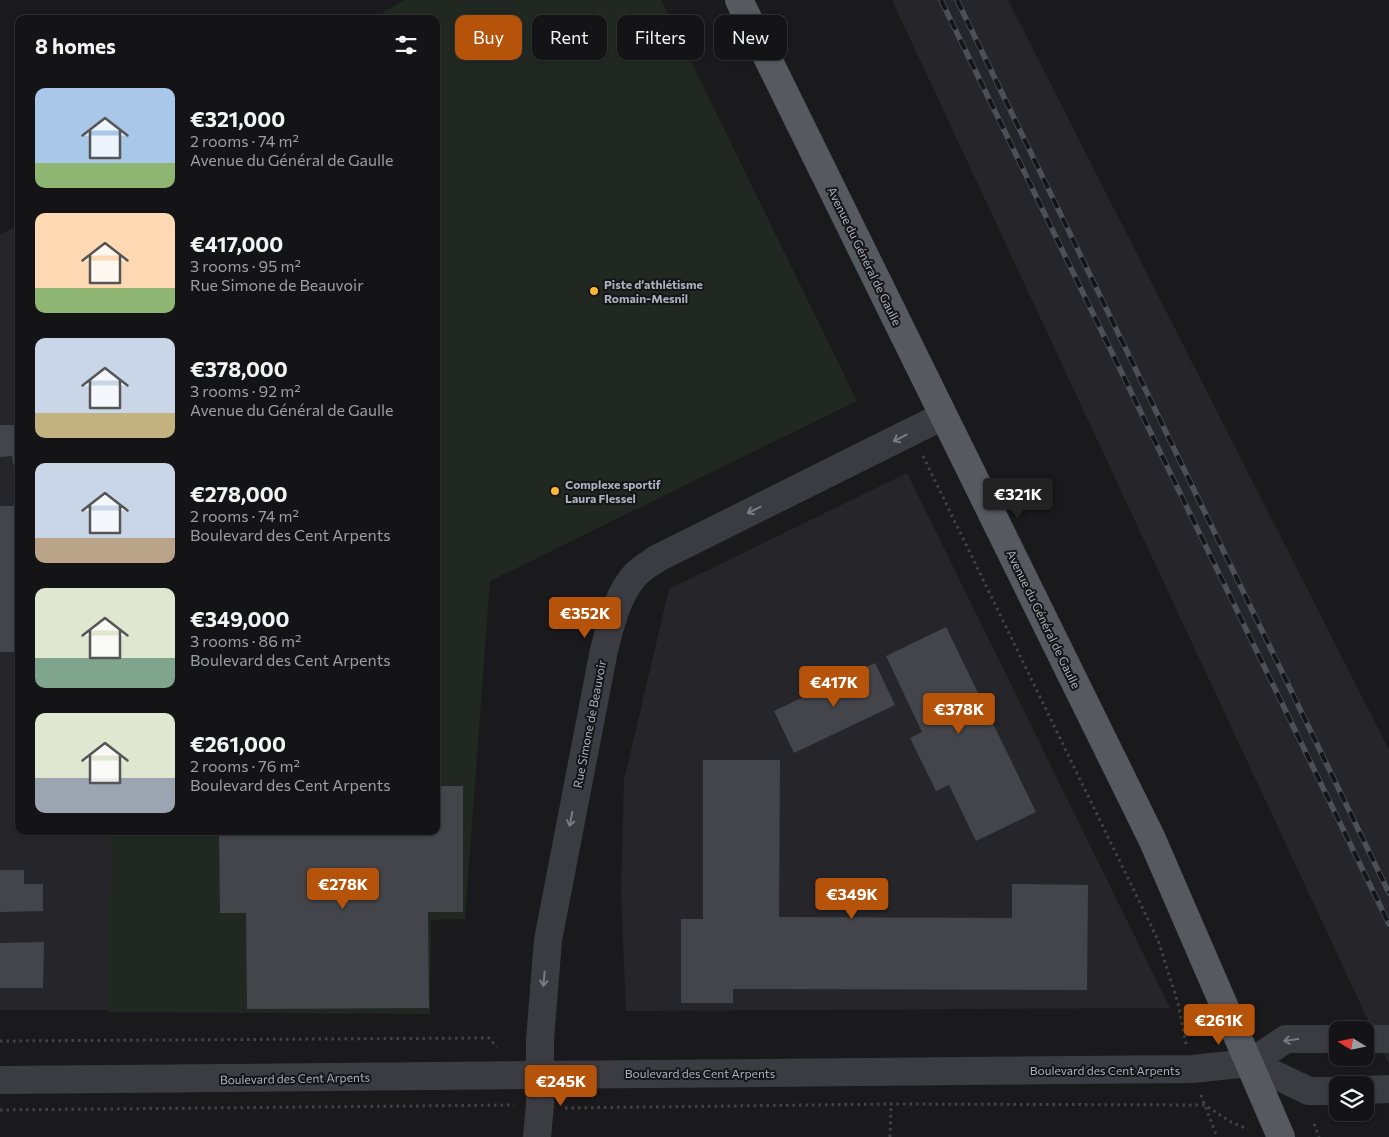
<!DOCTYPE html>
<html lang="en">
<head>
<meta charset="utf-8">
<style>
	:root { --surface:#141416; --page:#1d1d1f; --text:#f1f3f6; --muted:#9d9ea1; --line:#333335; --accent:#b45309 }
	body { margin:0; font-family:Commissioner,sans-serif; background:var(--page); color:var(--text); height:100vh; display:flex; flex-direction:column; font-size:19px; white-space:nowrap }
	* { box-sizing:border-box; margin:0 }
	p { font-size:16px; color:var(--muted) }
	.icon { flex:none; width:28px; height:28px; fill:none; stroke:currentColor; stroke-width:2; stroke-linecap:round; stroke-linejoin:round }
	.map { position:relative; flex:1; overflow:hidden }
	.drawer { position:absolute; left:15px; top:15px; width:425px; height:820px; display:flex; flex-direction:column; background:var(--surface); border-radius:10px; box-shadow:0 1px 4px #0004,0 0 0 1px var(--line) }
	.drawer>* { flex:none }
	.hud { position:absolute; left:455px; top:15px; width:475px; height:45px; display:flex; gap:10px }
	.needle { width:32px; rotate:280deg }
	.fabs { position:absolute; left:1329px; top:1021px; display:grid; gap:10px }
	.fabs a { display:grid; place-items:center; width:45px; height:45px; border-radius:10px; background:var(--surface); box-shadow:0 1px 4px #0004,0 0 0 1px var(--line); font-size:25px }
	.price { position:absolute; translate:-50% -42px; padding:0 11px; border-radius:5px; background:var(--accent); color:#fff; font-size:16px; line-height:32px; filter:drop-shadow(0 1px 2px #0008) }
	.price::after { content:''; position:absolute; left:50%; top:30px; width:15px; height:11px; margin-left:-8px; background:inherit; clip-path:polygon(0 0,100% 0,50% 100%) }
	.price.selected { background:#222; color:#fff }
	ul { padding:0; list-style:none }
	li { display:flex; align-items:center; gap:15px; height:125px; padding:0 20px }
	li span { display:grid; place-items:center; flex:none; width:140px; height:100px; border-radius:10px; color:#555 }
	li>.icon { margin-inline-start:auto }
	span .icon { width:60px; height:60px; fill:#fffc; stroke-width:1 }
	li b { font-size:21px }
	h2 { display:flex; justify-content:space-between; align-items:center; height:60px; padding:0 20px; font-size:21px }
	.pill { padding:0 18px; border-radius:10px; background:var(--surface); box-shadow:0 1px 4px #0004,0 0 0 1px var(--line); font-size:18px; line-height:45px }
	.pill.selected { background:var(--accent); color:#fff }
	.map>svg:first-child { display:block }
	.built { fill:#26262a }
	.green { fill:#202821 }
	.building { fill:#44454a }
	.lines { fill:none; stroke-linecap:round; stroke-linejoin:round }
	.path { stroke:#414349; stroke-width:3; stroke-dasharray:2.5 4; stroke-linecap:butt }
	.minor { stroke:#3b3c42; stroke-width:28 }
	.major { stroke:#575961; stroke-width:28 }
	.rail-casing { stroke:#4e5057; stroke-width:5.5 }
	.rail { stroke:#151518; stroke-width:4; stroke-dasharray:11; stroke-linecap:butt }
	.oneway { stroke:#797c86 }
	.poi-dot { fill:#fbb834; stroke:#151518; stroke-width:2 }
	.labels { text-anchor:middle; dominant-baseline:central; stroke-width:4; stroke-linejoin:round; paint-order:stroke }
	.street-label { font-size:12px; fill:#acb1bd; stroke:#151518 }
	.poi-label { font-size:12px; font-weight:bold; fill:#acb1bd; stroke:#151518; text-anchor:start }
</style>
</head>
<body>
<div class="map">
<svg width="1389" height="1137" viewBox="0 0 1389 1137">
	<rect width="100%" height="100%" fill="#1a1a1d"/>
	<g class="built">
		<path d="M892 0H1008L1389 750V1065Z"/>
		<path d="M19 224V831H111L110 1010H0V235Z"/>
		<path d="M907 473 1170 1008 626 1011 621 894 624 780 669 589Z"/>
	</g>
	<path class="green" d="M404 0H661L857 401 490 581 465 919 431 920 430 1014 109 1012 111 831H436V19H372Z"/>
	<g class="building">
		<path d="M0 425H19V465H13L12 456 0 457Z"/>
		<rect x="0" y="506" width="19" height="146"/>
		<path d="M946 627 1036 812 976 841 949 785 936 791 910 738 922 732 886 656Z"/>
		<path d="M875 663 895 705 794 753 774 711Z"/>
		<path d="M703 760H780L779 917 1012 918V884L1088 885 1087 990 733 989V1003H681V919H703Z"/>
		<path d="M436 786H463V912H428L429 1008 247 1009 246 913H220L219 831H436Z"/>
		<path d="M0 870H24V884H43V911L0 912Z"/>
		<path d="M44 942 43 988H0V943Z"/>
	</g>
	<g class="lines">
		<g class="path">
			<path d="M923 456 1158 940 1178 1003 1186 1044"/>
			<path d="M0 1041 489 1038 497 1047"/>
			<path d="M1201 1095 1217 1137"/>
			<path d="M565 1108 891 1104 1205 1105 1231 1122 1248 1129"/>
			<path d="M0 1110 514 1105"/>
			<path d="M1314 1124 1319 1137"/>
			<path d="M890 1137 891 1104"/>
		</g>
		<g class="minor">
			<path d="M1365 1039H1389"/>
			<path d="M1250 1063 1309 1091H1338"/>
			<path d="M0 1080 1192 1069 1250 1063 1286 1039H1338"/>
			<path d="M1365 1090 1389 1089"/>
			<path d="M537 1137 540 1105V1040L548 940 604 650C611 624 617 595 636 574 642 568 651 563 658 558L943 416"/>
		</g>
		<path class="major" d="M739 0 1152 839 1281 1137"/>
		<defs>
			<g id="rail">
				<path d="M941 0 1389 924"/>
				<path d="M957 0 1389 893"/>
			</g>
		</defs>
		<use href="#rail" class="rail-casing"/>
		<use href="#rail" class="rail"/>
	</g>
	<defs><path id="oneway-shaft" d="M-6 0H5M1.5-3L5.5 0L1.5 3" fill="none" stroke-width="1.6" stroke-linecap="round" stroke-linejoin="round" transform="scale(1.25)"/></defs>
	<g class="oneway">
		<use href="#oneway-shaft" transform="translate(900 438) rotate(153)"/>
		<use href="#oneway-shaft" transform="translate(754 510) rotate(154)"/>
		<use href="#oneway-shaft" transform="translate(571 819) rotate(101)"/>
		<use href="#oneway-shaft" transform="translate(544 979) rotate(95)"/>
		<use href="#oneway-shaft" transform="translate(1291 1040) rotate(172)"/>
	</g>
	<g class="poi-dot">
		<circle cx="594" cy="291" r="5"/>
		<circle cx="555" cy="491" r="5"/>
	</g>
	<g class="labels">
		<g class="street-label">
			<text transform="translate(865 256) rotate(64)">Avenue du Général de Gaulle</text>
			<text transform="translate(1044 619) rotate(64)">Avenue du Général de Gaulle</text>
			<text transform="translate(589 724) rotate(-79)">Rue Simone de Beauvoir</text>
			<text x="1105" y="1070">Boulevard des Cent Arpents</text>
			<text x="700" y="1073">Boulevard des Cent Arpents</text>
			<text transform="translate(295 1078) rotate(-1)">Boulevard des Cent Arpents</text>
		</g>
		<g class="poi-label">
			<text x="604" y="284">Piste d’athlétisme<tspan x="604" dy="14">Romain-Mesnil</tspan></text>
			<text x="565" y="484">Complexe sportif<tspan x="565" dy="14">Laura Flessel</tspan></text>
		</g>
	</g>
</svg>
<div class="fabs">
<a><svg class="needle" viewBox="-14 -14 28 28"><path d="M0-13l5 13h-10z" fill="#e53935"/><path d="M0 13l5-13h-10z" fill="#9d9ea1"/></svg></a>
<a><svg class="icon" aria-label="layers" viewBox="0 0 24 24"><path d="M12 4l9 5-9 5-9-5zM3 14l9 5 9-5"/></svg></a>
</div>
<b class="price selected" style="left:1018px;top:520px">€321K</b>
<b class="price" style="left:585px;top:639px">€352K</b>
<b class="price" style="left:834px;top:708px">€417K</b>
<b class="price" style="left:959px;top:735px">€378K</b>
<b class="price" style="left:343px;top:910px">€278K</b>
<b class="price" style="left:852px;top:920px">€349K</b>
<b class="price" style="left:1219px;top:1046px">€261K</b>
<b class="price" style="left:561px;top:1107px">€245K</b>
<div class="hud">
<a class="pill selected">Buy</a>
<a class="pill">Rent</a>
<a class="pill">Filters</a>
<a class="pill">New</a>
</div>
<section class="drawer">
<h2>8 homes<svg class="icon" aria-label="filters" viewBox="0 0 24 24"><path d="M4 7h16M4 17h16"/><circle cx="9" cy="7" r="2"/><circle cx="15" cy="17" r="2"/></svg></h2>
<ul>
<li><span style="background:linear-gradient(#a9c7e8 75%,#8fb573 0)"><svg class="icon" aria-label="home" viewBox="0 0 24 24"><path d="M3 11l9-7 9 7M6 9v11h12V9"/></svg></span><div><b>€321,000</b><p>2 rooms · 74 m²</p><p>Avenue du Général de Gaulle</p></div></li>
<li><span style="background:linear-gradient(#ffd9b3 75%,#8fb573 0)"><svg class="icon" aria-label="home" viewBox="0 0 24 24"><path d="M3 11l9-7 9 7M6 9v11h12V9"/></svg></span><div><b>€417,000</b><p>3 rooms · 95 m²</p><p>Rue Simone de Beauvoir</p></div></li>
<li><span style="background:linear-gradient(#c9d6e8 75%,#c2b280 0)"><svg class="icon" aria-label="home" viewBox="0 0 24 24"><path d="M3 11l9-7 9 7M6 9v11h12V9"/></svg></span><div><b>€378,000</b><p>3 rooms · 92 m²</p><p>Avenue du Général de Gaulle</p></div></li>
<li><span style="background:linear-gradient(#c9d6e8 75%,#b9a48a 0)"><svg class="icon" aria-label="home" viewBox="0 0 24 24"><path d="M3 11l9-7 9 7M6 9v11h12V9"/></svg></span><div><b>€278,000</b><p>2 rooms · 74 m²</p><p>Boulevard des Cent Arpents</p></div></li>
<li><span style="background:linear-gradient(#dfe7d0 70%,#7fa58c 0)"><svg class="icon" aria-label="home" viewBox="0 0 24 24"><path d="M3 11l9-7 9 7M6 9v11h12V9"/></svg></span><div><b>€349,000</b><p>3 rooms · 86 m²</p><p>Boulevard des Cent Arpents</p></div></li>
<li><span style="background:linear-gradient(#dfe7d0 65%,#9aa5b1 0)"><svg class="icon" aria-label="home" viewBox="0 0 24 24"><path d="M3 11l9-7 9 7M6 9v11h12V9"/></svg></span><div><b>€261,000</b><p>2 rooms · 76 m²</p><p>Boulevard des Cent Arpents</p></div></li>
</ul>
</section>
</div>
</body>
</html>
